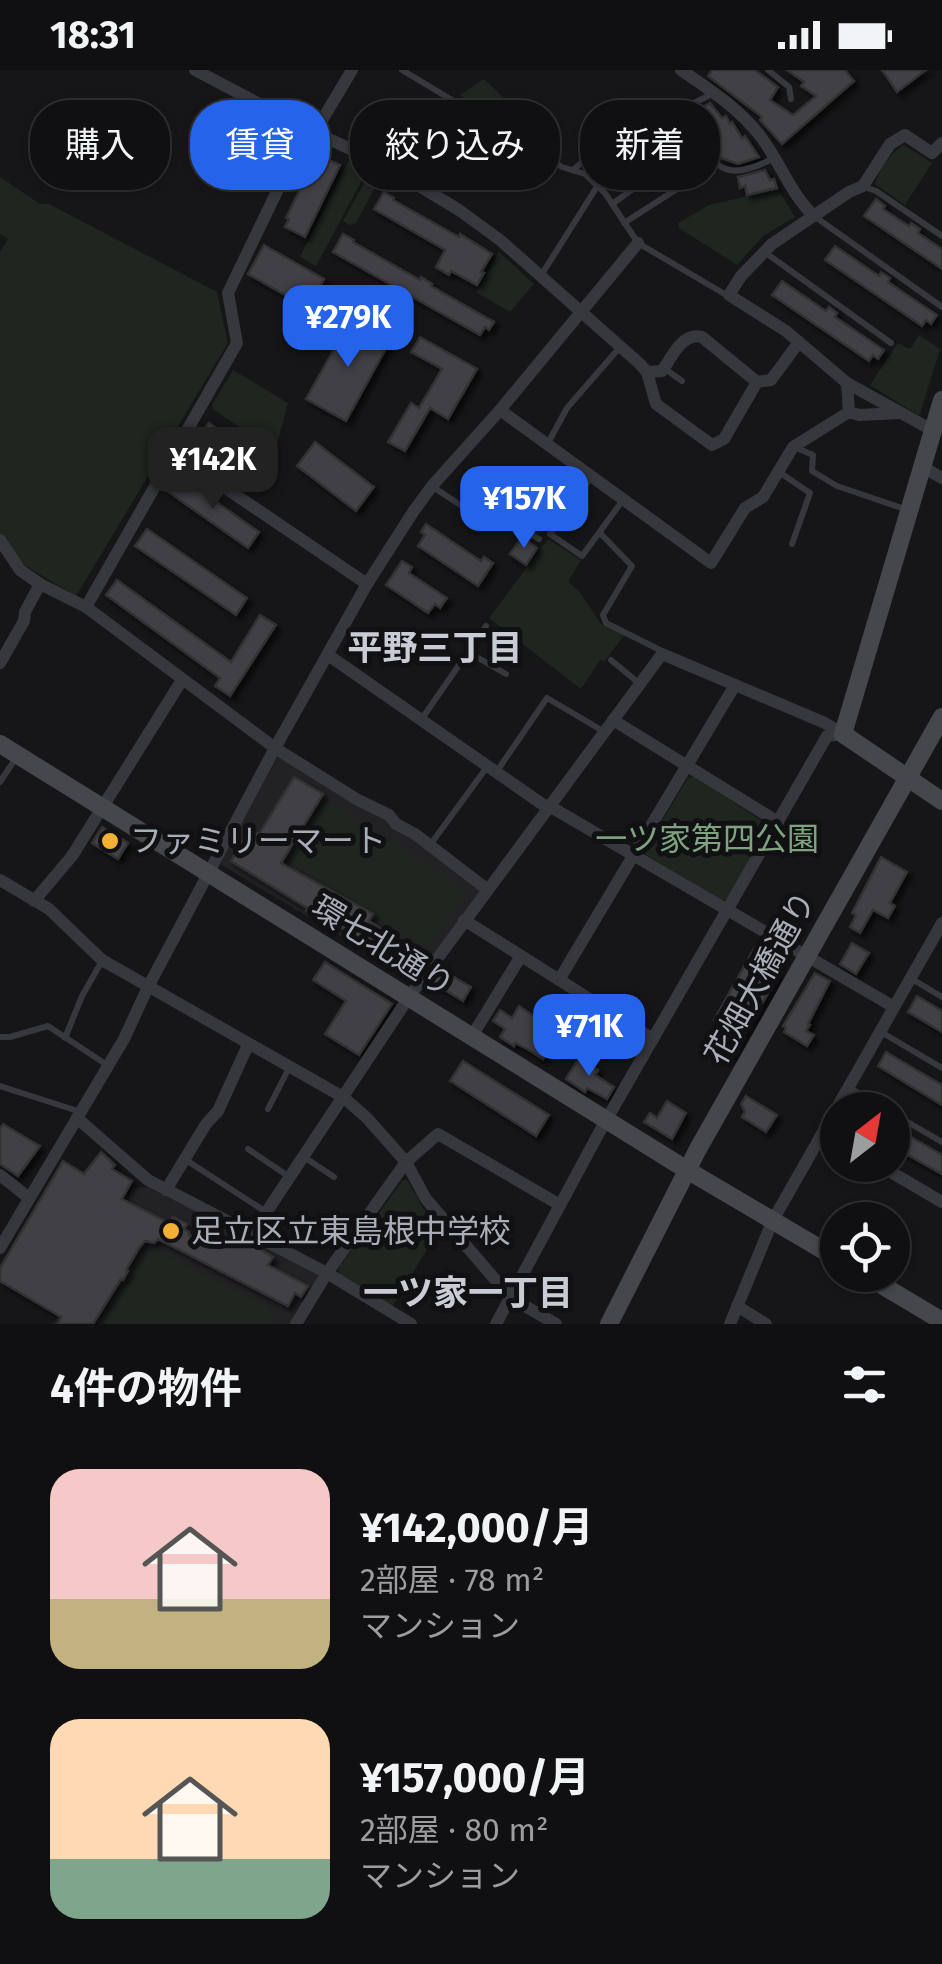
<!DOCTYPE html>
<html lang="ja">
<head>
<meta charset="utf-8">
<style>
	:root { --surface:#101012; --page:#1e1e20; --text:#f1f3f6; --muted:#9c9d9f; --line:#303032; --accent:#2563eb }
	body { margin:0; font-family:"Fira Sans","Noto Sans JP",sans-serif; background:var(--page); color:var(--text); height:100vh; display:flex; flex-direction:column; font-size:38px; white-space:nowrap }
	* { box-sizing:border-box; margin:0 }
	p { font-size:32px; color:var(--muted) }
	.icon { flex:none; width:55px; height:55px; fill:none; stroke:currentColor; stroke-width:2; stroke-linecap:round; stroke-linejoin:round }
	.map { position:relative; height:1254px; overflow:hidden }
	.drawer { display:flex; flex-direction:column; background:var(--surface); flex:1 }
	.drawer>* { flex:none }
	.guide { position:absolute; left:30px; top:30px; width:882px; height:90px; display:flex; gap:20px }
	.needle { width:65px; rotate:31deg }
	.controls { position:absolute; left:820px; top:1022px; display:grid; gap:20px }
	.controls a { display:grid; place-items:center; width:90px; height:90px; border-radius:50%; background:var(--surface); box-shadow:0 2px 8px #0004,0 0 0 2px var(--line); font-size:50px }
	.price { position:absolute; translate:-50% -85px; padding:0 22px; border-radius:20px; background:var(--accent); color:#fff; font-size:32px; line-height:65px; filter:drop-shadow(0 2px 5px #0008) }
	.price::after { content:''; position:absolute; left:50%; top:60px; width:30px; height:22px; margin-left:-15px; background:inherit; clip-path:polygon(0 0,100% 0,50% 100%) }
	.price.on { background:#222; color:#fff }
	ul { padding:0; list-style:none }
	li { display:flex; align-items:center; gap:30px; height:250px; padding:0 50px }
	li span { display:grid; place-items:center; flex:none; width:280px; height:200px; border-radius:30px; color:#555 }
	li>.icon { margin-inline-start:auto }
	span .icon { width:120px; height:120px; fill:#fffc; stroke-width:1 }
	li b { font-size:42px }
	h2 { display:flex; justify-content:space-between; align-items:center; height:120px; padding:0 50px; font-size:42px }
	.pill { padding:0 35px; border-radius:40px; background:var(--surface); box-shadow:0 2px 8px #0004,0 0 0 2px var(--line); font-size:35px; line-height:90px }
	.pill.on { background:var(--accent); color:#fff }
	.status { display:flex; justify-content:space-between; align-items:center; height:70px; padding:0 50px; background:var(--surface); direction:ltr }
	.status svg { height:28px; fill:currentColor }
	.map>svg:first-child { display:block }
	.built { fill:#222225 }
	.green { fill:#1e261f }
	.building { fill:#404145; stroke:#303034; stroke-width:2.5; filter:url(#shadow) }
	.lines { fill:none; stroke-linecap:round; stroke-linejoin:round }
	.lane { stroke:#37383d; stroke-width:6 }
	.street { stroke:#37383d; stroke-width:12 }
	.secondary { stroke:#45474d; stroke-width:18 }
	.poi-dot { fill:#f2b134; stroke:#111113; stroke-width:4 }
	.labels { text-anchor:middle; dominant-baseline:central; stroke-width:10; stroke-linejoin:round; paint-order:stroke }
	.park-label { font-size:32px; fill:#7fa381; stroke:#111113 }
	.poi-label { font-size:32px; fill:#a8adb8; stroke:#111113; text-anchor:start }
	.street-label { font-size:32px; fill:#a8adb8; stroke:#111113 }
	.neighbourhood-label { font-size:35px; font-weight:bold; fill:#c9ccd4; stroke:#111113 }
</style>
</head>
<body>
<div class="status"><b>18:31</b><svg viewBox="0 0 49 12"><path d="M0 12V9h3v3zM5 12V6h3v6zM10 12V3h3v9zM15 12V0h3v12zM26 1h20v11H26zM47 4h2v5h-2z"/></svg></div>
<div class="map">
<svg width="942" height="1254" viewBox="0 0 942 1254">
	<defs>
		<filter id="shadow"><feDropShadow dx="4.5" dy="4.5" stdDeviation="2.5" flood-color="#0009"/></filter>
	</defs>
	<rect width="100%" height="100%" fill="#161618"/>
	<g class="built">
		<path d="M281 687 386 748 479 818 480 823 415 911 220 794 277 688Z"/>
		<path d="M148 1117 317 1203 318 1208 290 1254H53L133 1118Z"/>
	</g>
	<g class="green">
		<path d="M484 9 507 31 487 43 460 25Z"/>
		<path d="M904 75 932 93 905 135 875 114C880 98 890 83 904 75Z"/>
		<path d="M349 90 368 99 316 196 300 187Z"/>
		<path d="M372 99 380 102 381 106 356 153 350 155 343 151Z"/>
		<path d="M0 107 40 134H49L217 222 228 273 76 526 21 493 0 463V182L8 169 0 164Z"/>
		<path d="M778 119 795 147 763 166 737 195 679 158 678 153 709 135Z"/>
		<path d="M499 182 534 214 510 242 476 222Z"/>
		<path d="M919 265 940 279 920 344 918 345 870 315 898 273 907 278H911Z"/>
		<path d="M233 300 288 333 275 382 213 339 212 335Z"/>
		<path d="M548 469 581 490 568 512 579 521 601 554 624 565 605 591 600 590 581 619 489 548Z"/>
		<path d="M694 707 767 754 770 759 729 829 722 830 646 785 645 779 688 708Z"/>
		<path d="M324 730 399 777 466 823 426 876 288 790Z"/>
		<path d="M403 1110H407L425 1141 440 1158 392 1237 340 1204 338 1199Z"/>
		<path d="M152 1178 269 1238 273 1254H102Z"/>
	</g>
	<g class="building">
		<path d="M712 0H755L778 17 770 30 793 45 816 26 801 16 804 12 787 0H845L854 11 782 74 760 50 762 47 708 6Z"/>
		<path d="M882 0H926L897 22Z"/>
		<path d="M710 33 722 48 726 46 730 54 732 52 742 68 745 66 759 87 738 94 721 88 708 67 703 59 705 58 696 41Z"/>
		<path d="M320 86 340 95 305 167 285 157 289 149 286 148 314 91 317 93Z"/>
		<path d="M765 100 770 110 774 109 777 118 747 125 745 116 740 118 738 107Z"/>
		<path d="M384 122 394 128 393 130 459 167 460 164 492 184 481 202 484 203 477 215 451 201 449 205 436 197 445 180 374 139Z"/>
		<path d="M876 129 885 136 883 139 909 156 911 153 920 159 918 163 942 179V199L864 146Z"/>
		<path d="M343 164 354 170 353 172 420 210 421 207 432 214 431 216 494 252 489 260 485 257 480 265 333 182Z"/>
		<path d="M264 175 324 209 308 238 248 204Z"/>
		<path d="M835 176 879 206 881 202 890 208 888 212 937 245 931 254 926 250 922 256 825 190Z"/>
		<path d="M782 211 826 241 829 237 837 243 835 247 884 280 878 289 873 285 869 291 772 225Z"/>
		<path d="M351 249 390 271 346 351 306 329Z"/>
		<path d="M420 267 477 299 448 349 430 338 405 381 388 372 411 333 419 338 442 299 411 282Z"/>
		<path d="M209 353 240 376 229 392 197 369Z"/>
		<path d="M315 372 374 417 356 441 297 396Z"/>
		<path d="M178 405 259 462 248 478 167 421Z"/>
		<path d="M426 454 481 491 484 487 493 493 478 516 418 476 425 465 421 462Z"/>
		<path d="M147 459 247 528 236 545 135 476Z"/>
		<path d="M522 467 537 478 526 495 510 484Z"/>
		<path d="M402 491 412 497 409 503 447 528 440 538 435 534 428 543 386 515Z"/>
		<path d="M117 510 231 592 260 545 276 555 230 626 215 616 220 608 106 525Z"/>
		<path d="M294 707 323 724 281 793 373 844 369 851 426 887 415 902 383 883 381 885 368 877 369 874 317 843 316 846 306 841 307 838 231 791 244 769 250 773 256 763 259 764Z"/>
		<path d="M102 757 128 773 118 789 92 773Z"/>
		<path d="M881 787 907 802 890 833 895 836 888 848 873 840 860 863 850 857 856 845 852 843Z"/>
		<path d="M852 873 869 883 856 904 840 894Z"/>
		<path d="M762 874 779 883 776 889 780 891 774 902 779 905 730 988 708 976 720 956 714 950 755 877 759 879Z"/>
		<path d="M325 892 392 934 359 985 325 964 346 931 313 910Z"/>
		<path d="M442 900 471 917 463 931 432 912Z"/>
		<path d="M815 903 830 911 808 954 810 955 806 961 814 965 807 976 784 962 786 958 783 956Z"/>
		<path d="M917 926 942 941V962L908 942Z"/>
		<path d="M519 936 559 963 543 989 527 979 515 973 514 976 500 967 505 959 493 951 500 940 512 948Z"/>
		<path d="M886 982 942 1015V1035L878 996Z"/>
		<path d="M579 988 598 1000 595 1005 614 1017 607 1029 587 1018 585 1022 566 1009Z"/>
		<path d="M463 991 549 1045 536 1066 450 1011Z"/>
		<path d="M746 1026 777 1045 766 1062 742 1047 745 1042 741 1034Z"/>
		<path d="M667 1031 686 1043 672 1069 644 1052 650 1043 657 1048Z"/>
		<path d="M3 1054 40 1076 18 1106 0 1094V1059Z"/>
		<path d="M892 1056 942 1085V1104L892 1076Z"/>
		<path d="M101 1082 115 1095 112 1099 132 1111 122 1129 169 1153 173 1147 187 1154 184 1159 189 1162V1165L214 1177 224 1169 239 1177 243 1170 260 1179 273 1187 268 1195 308 1216 301 1227 295 1223 288 1236 158 1169 154 1173 145 1171 139 1178 126 1200 128 1201 123 1210 121 1209 93 1254H58L61 1247 0 1211V1198L63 1091 84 1104Z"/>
	</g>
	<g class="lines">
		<g class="lane">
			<path d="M402 0 457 33 498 62 516 69 562 97 585 104 605 123 638 173 728 226"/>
			<path d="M768 0 789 17 791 29"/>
			<path d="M686 39C711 87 713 120 774 88"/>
			<path d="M485 54 508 38"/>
			<path d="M573 100 589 86 708 26 712 22"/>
			<path d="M864 117 876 121 942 166"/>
			<path d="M612 134 643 112"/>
			<path d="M814 146 942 237"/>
			<path d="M624 153 694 108"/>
			<path d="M766 183 891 273"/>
			<path d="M542 204 598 115"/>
			<path d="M664 298 682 311"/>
			<path d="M548 373 567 338 620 277"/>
			<path d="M794 377 813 385 812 401 837 416 905 439"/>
			<path d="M779 402 810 423 792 474"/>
			<path d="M592 406 550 464 582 486 623 430"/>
			<path d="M433 417 491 455 511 452 539 469"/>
			<path d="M600 463 632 496 603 545 606 553 660 580 662 584"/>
			<path d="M468 582 506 604"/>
			<path d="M611 590 640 614"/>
			<path d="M421 650 486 556"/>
			<path d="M497 701 547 628 603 661"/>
			<path d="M0 712 16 688"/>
			<path d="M430 775 487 697"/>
			<path d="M912 909 942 927"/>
			<path d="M881 962 942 998"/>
			<path d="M0 967H10L48 956 107 995"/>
			<path d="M65 968 82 926 102 891"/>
			<path d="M0 1016 81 1042"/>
			<path d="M850 1018 888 1040"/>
			<path d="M268 1039 290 996"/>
			<path d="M892 1043 942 1072"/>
			<path d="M248 1079 288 1106"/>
			<path d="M304 1087 334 1107"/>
			<path d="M186 1090 266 1142"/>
		</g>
		<g class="street">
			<path d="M195 0 307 59 383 94 459 140 500 170 640 294 647 302 656 334 712 375 724 369 757 312 771 310 799 272"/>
			<path d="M681 0C709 19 740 39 761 67 780 92 790 123 814 146"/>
			<path d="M315 62 352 0"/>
			<path d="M647 302 662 301C672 287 682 262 702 267L757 312"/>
			<path d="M500 340 711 493 745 438 763 427 793 377 849 342 847 313"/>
			<path d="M849 342 859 345 901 343"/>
			<path d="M932 360 847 313 786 261 729 225 741 206 772 174 849 122 863 116 890 74 905 65 932 83 942 73"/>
			<path d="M174 383 367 514"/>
			<path d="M921 396 942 408"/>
			<path d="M0 470 20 500 40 514 86 537 275 678 358 730 389 745 396 754 415 764 488 820"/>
			<path d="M86 537 237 273 228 223 307 59"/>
			<path d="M328 585 542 734 556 740 894 937"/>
			<path d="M0 593 24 551 25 542 40 514"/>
			<path d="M613 650 778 752"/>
			<path d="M0 810 49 839 102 890 343 1027 367 1048 406 1092 426 1129 511 1228 556 1254"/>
			<path d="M34 831 72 786 182 610"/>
			<path d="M464 850 653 969"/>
			<path d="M559 910 735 615"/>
			<path d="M472 966 521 886"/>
			<path d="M77 1048 148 1110 327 1203 411 1254"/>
			<path d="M879 1095 942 1132"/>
			<path d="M0 1105 29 1128"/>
			<path d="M166 1120 206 1054 218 1041 248 975"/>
			<path d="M252 1164 409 927 662 584 825 653 843 664"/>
			<path d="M0 1178 124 969 148 917 275 678 367 514 413 442 432 416 500 340 638 173"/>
			<path d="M737 1236 766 1254"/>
			<path d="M296 1254 327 1203 406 1092 438 1064 560 1135"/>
			<path d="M496 1254 600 1061 827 666 843 664"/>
			<path d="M730 1254 773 1150 942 853"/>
		</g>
		<g class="secondary">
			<path d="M942 330 843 664 942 731"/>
			<path d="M0 674 687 1100 838 1189"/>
			<path d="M865 1205 942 1251"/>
			<path d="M609 1254 698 1079 942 647"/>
		</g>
	</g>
	<g class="poi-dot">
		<circle cx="110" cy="771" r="10"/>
		<circle cx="171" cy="1161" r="10"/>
	</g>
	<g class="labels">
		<g class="park-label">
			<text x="707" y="769">一ツ家第四公園</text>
		</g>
		<g class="poi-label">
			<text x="130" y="771">ファミリーマート</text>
			<text x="191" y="1161">足立区立東島根中学校</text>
		</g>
		<g class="street-label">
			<text transform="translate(383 876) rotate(32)">環七北通り</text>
			<text transform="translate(760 908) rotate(-61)">花畑大橋通り</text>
		</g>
		<g class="neighbourhood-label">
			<text x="435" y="578">平野三丁目</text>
			<text x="468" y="1223">一ツ家一丁目</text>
		</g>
	</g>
</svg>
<div class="controls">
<a><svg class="needle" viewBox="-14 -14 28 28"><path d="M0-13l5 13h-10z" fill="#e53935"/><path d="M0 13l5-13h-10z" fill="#9c9d9f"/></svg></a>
<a><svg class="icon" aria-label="locate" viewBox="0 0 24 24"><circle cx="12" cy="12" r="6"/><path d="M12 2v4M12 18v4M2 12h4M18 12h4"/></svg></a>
</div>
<b class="price" style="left:348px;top:300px">¥279K</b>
<b class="price on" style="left:213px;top:442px">¥142K</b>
<b class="price" style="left:524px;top:481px">¥157K</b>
<b class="price" style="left:589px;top:1009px">¥71K</b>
<div class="guide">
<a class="pill">購入</a>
<a class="pill on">賃貸</a>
<a class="pill">絞り込み</a>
<a class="pill">新着</a>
</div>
</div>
<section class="drawer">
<h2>4件の物件<svg class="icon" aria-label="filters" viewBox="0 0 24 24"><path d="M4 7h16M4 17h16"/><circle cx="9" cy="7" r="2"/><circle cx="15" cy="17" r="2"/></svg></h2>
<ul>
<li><span style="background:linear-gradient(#f6c9c9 65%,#c2b280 0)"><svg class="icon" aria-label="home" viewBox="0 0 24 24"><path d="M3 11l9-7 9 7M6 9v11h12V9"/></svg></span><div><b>¥142,000/月</b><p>2部屋 · 78 m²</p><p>マンション</p></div></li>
<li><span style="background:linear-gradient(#ffd9b3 70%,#7fa58c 0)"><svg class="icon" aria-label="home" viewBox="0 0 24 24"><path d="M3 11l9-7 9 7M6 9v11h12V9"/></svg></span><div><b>¥157,000/月</b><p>2部屋 · 80 m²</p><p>マンション</p></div></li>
</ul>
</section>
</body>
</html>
